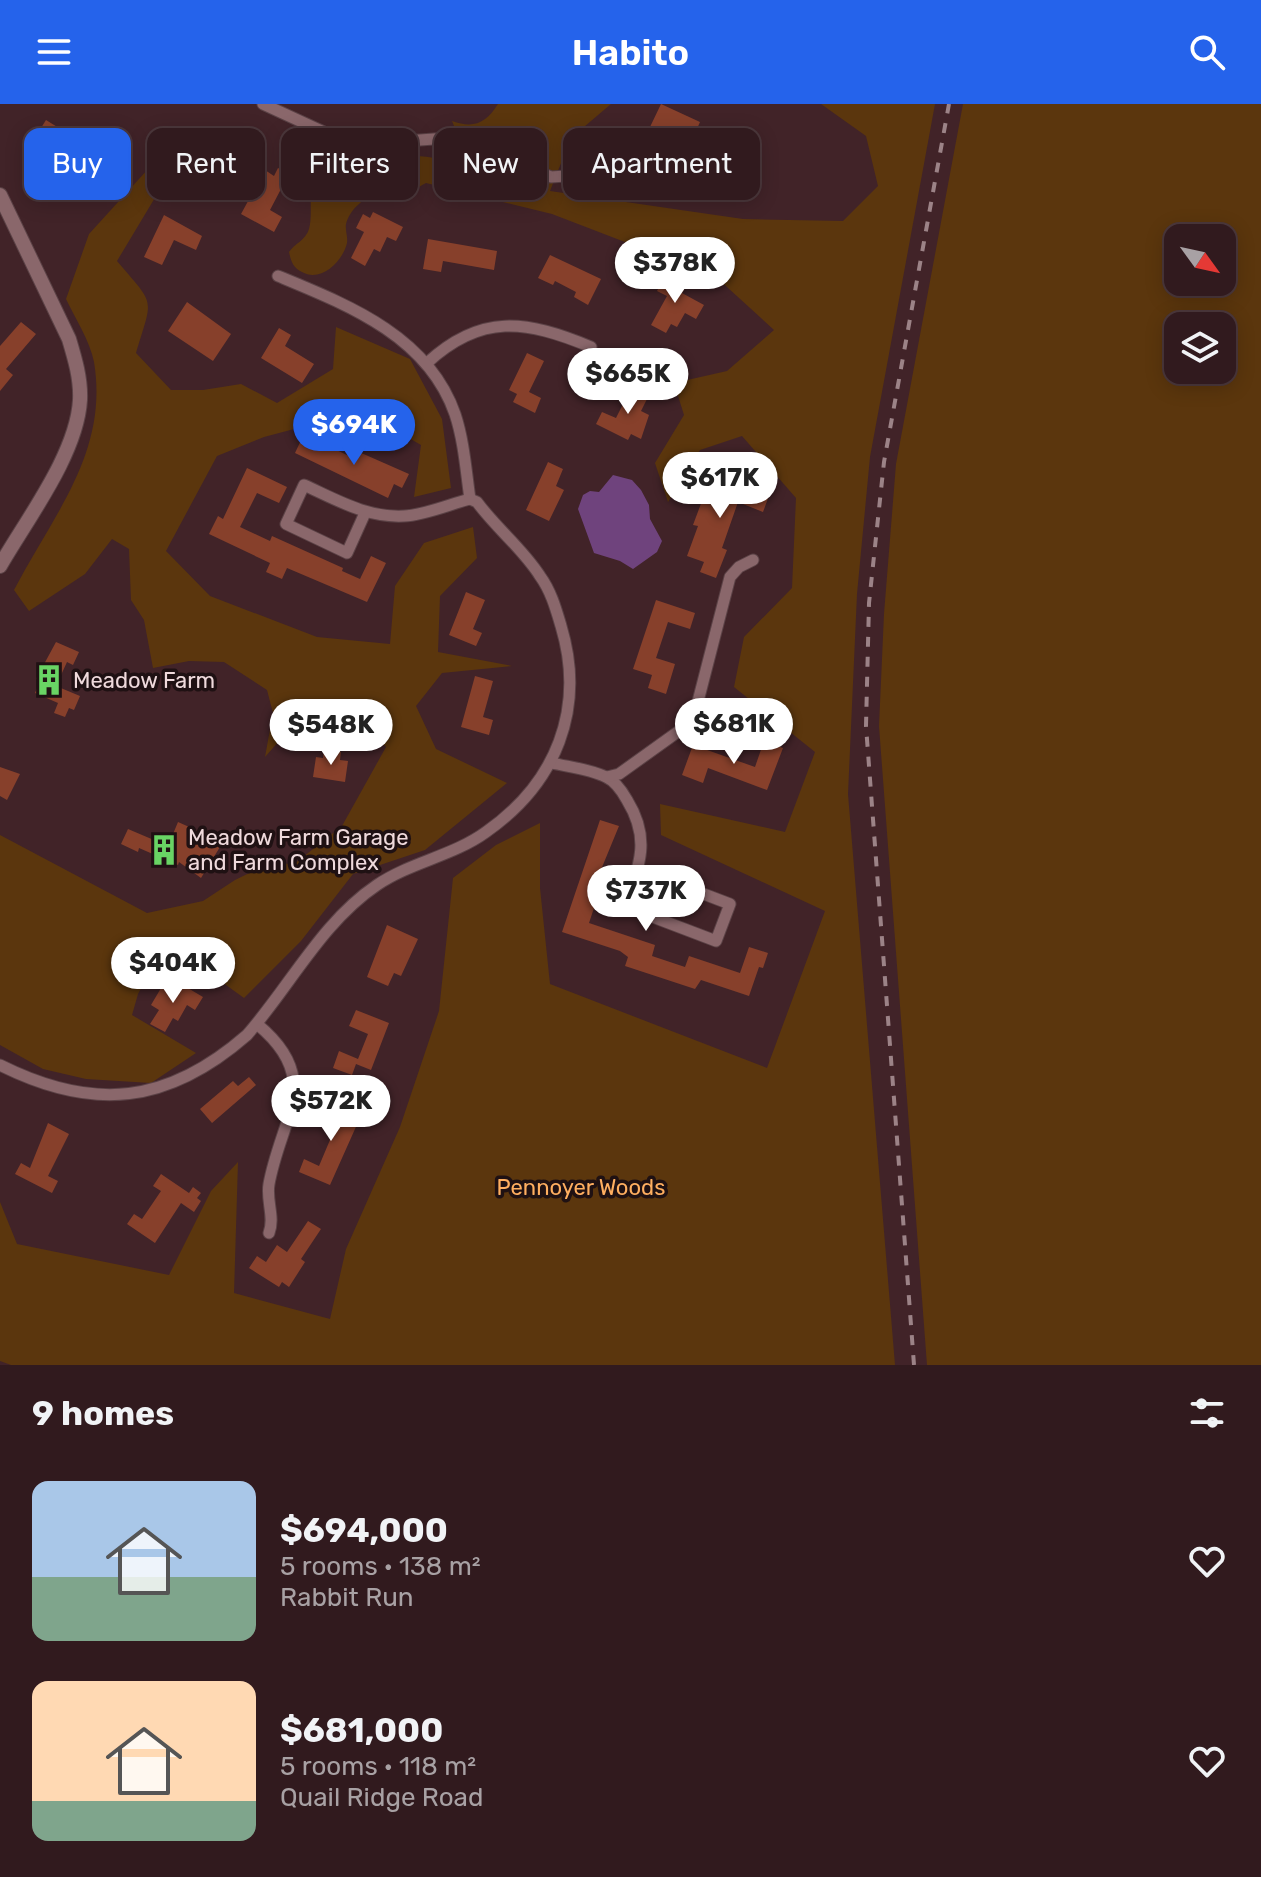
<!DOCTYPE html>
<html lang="en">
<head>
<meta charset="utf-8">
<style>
	:root { --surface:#311a1e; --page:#392327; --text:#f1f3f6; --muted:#a8a1a4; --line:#4c383c; --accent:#2563eb }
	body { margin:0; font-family:Rubik,sans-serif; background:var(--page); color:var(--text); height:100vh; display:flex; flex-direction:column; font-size:30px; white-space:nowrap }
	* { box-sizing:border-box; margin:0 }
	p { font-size:26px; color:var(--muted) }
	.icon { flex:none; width:44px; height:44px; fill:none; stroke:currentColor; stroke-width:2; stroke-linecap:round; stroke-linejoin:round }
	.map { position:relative; height:1261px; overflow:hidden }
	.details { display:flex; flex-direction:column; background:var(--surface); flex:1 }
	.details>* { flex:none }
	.banner { position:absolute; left:24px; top:24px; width:800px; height:72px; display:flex; gap:16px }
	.needle { width:52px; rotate:123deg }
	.controls { position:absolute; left:1164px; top:120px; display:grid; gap:16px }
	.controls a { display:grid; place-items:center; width:72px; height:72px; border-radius:16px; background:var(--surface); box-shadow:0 4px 20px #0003,0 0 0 2px var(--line); font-size:40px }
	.price { position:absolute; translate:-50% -68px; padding:0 18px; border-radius:28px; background:#fff; color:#222; font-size:26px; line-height:52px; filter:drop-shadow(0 2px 4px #0008) }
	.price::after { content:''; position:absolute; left:50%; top:48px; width:24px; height:18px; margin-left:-12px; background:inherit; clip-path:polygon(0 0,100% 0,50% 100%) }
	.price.selected { background:var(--accent); color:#fff }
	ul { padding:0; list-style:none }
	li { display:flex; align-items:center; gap:24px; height:200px; padding:0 32px }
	li span { display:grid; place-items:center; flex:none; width:224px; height:160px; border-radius:16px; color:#555 }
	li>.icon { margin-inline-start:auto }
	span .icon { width:96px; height:96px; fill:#fffc; stroke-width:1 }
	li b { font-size:34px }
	h2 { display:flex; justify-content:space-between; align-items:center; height:96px; padding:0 32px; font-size:34px }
	.tag { padding:0 28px; border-radius:16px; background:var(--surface); box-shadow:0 4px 20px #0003,0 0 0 2px var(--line); font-size:28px; line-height:72px }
	.tag.selected { background:var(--accent); color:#fff }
	header { display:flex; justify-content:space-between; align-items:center; height:104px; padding:0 32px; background:var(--accent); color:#fff; font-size:36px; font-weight:600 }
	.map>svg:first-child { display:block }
	.green { fill:#5b360d; fill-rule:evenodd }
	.water { fill:#6f437d }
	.building { fill:#87402b }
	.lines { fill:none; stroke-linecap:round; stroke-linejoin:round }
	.minor-casing { stroke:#5b4246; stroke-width:13 }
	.tertiary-casing { stroke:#5b4246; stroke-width:16 }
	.minor { stroke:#8a676b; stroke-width:11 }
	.tertiary { stroke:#8a676b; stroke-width:14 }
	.rail { stroke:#9c8387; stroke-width:4; stroke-dasharray:10 10; stroke-linecap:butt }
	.labels { text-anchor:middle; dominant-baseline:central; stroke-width:7; stroke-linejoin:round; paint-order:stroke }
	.poi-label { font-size:22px; fill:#efdadc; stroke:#1f1113; text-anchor:start }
	.park-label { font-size:22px; fill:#ffaf60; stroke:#1f1113 }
</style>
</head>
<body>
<header><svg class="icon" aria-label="menu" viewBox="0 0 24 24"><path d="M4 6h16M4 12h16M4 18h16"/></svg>Habito<svg class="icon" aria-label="search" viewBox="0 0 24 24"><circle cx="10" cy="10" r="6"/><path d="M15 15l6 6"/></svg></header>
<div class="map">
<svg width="1261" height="1261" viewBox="0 0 1261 1261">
	<rect width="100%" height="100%" fill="#412328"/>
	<g class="green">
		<path d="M498 0H611L571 34 550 87 743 115 843 117 878 82 866 32 821 0H935L870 353 857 490 848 690 895 1261H11L0 1257V1098L17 1140 169 1171 211 1087 238 1058 234 1189 330 1215 346 1145 400 1023 439 907 453 774 496 741 540 719V784L550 880 767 964 825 807 661 731 660 700 785 728 815 648 734 583 744 533 792 484 796 394 742 332 700 346 668 398 655 359 684 311 674 279 727 267 774 226 716 173 552 110 426 79C417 83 409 92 400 94 385 97 371 88 359 100 353 105 348 112 346 120 345 126 348 133 347 139 343 157 321 179 302 168 293 164 291 157 289 148 294 140 306 136 309 125 315 104 301 69 332 59 344 56 358 61 370 60 402 56 409 47 444 56L456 49 461 39 452 17C474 25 486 19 498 0Z"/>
		<path d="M963 0H1261V1261H927L879 622 884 510 896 360ZM1178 134H1222V178H1178ZM1178 222H1222V266H1178Z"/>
		<path d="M168 60 156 92 117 157C156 203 153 192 136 249L171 286H203L241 280 277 299 333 265 336 223 410 255 442 315 451 384 414 393 421 341 362 307 264 333 217 352 166 447 210 492 317 533 390 540 395 482 424 439 473 423 477 454 440 492 438 548 512 562 442 569 416 602 436 645 507 679 425 746 353 770 301 837 244 894 190 855 155 858 138 890 132 911 196 949 151 979 86 975 43 965 0 941V731L147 809 203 797 235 776 274 757 293 761 342 722 386 643 351 601 316 595 265 653 273 609 267 586 224 558 189 557 153 564 144 516 131 496 129 445 112 435 85 470 29 507 14 486C53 411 109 348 94 258 90 237 75 214 66 195L89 130 149 64Z"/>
	</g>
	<path class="water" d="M613 371 632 376 641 386 649 401 650 415 662 437 657 448 633 465 620 457 594 449 578 405 583 391 590 387 599 388Z"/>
	<g class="building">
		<path d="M661 0 700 18 689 43 677 37 671 50 656 43 662 28 650 23Z"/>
		<path d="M46 16 75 34 65 50 36 32Z"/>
		<path d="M278 64 304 78 296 93 281 85 270 106 282 113 274 128 241 110 265 66 274 72Z"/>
		<path d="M373 108 403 123 396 137 387 133 380 148 374 145 365 162 351 154 364 128 356 124 363 110 370 114Z"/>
		<path d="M164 111 202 132 196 146 174 136 162 161 144 153Z"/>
		<path d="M428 135 497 147 494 166 443 157 441 168 423 165Z"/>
		<path d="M550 151 601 175 588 201 574 193 576 188 555 177 553 181 538 174Z"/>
		<path d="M666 170 686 182 682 189 704 201 696 215 685 209 677 223 671 220 666 229 651 221 667 192 657 187Z"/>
		<path d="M187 198 231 230 213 257 168 227Z"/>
		<path d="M21 218 36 230 6 265 13 271 0 287V242Z"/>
		<path d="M279 224 291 231 285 242 314 260 302 279 261 254Z"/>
		<path d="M527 249 544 257 529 288 541 294 535 309 513 298 517 290 509 286Z"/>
		<path d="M633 280 650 289 641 307 649 311 641 335 631 330 628 336 596 320 602 308 616 314Z"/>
		<path d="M304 330 355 355 359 348 409 370 402 384 394 380 388 394 295 349Z"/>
		<path d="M548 358 563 365 556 382 564 386 549 417 526 406Z"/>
		<path d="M247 364 287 383 279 399 257 389 240 423 270 437 272 432 343 464 342 467 360 475 371 452 386 459 367 498 287 464 282 475 266 468 270 459 209 430 218 412 223 415Z"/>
		<path d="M712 370 770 389 763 408 738 398 722 444 727 446 716 474 700 468 704 458 687 452 698 422 693 421Z"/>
		<path d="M466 488 485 496 473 525 482 529 476 542 449 531Z"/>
		<path d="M656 496 695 509 690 525 668 518 656 554 675 560 666 590 648 584 652 571 633 565Z"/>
		<path d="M56 538 79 548 73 561 67 558 56 582 80 592 74 606 69 604 65 613 54 609 58 599 35 589 40 577 36 575Z"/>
		<path d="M475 572 493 577 483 613 493 616 489 631 461 623Z"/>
		<path d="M764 637 783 644 767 686 708 664 703 679 682 671 693 641 755 663Z"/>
		<path d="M324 645 341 648 340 656 348 657 345 678 313 673 316 653 323 654Z"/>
		<path d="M0 663 20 670 7 696 0 692Z"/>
		<path d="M600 716 619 722 598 773 603 777 589 819 655 841 652 852 685 863 689 852 740 869 749 843 768 849 763 864 759 863 749 892 701 876 695 885 625 862 628 853 620 847 562 828Z"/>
		<path d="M178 718 223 738 201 774 179 758 178 761 139 744 138 748 121 740 128 725 168 742Z"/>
		<path d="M387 821 418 835 401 872 394 869 388 882 367 873Z"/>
		<path d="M164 879 178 887 181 880 203 893 195 906 187 901 178 917 173 914 165 928 150 920 159 906 151 901Z"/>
		<path d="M356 906 389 919 371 966 356 960 352 971 333 964 339 947 358 955 368 930 349 922Z"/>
		<path d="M249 973 256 981 212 1019 200 1005 233 977 238 982Z"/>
		<path d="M318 998 359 1016 330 1081 299 1068 304 1055 319 1062 335 1024 311 1014Z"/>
		<path d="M48 1019 69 1030 48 1072 58 1077 52 1089 15 1070 21 1059 30 1064Z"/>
		<path d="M161 1070 189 1089 193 1083 201 1089 197 1094 201 1097 194 1108 181 1099 155 1139 127 1120 134 1110 142 1115 161 1087 153 1082Z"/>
		<path d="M308 1117 321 1125 301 1155 305 1158 289 1183 282 1178 279 1183 249 1164 257 1152 266 1158 277 1141 287 1148Z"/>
	</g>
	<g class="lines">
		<defs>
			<g id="minor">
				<path d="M263 0 352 41 461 33 551 73 566 72 588 61"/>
				<path d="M427 259C481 209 526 216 591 243"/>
				<path d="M365 409 347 449 286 420 304 381C337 396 367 414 404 412 425 411 450 400 470 395"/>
				<path d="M552 659C569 663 590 665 606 673 615 677 622 687 627 696 651 735 640 761 624 802L716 837 730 800 638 765"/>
				<path d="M607 673 619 670 679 627 696 605 730 473 739 463 753 456"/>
				<path d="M257 920C324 975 281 1013 269 1080 266 1097 275 1113 269 1129"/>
				<path d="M0 961C94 1008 168 1000 247 931 290 882 322 818 377 781 411 758 453 752 486 728 556 679 586 605 561 522 556 505 551 487 540 472 523 445 496 424 477 398L470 395C466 367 464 337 455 310 428 232 348 201 278 172"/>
			</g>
			<path id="tertiary" d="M0 91 69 235C75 255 81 275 80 296 77 350 27 415 0 462"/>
		</defs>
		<use href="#minor" class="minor-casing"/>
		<use href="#tertiary" class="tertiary-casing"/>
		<use href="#minor" class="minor"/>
		<use href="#tertiary" class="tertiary"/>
		<path class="rail" d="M914 1261 866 622 869 499 884 358 949 0"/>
	</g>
	<defs>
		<symbol id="building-bare" viewBox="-9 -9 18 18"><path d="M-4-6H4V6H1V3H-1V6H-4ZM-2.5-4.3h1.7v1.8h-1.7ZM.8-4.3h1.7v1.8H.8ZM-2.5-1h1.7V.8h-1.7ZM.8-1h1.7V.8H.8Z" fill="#69d464" stroke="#1f1113" stroke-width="2.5" paint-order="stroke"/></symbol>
	</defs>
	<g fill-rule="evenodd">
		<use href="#building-bare" x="27" y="554" width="44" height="44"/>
		<use href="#building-bare" x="142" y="724" width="44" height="44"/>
	</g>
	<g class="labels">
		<g class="poi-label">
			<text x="73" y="576">Meadow Farm</text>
			<text x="188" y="733">Meadow Farm Garage<tspan x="188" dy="25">and Farm Complex</tspan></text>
		</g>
		<g class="park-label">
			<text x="581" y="1083">Pennoyer Woods</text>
		</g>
	</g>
</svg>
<div class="controls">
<a><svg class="needle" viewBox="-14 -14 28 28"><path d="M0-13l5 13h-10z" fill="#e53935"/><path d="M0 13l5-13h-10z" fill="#a8a1a4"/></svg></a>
<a><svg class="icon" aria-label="layers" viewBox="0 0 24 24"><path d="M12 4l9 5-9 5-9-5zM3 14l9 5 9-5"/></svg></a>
</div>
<b class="price" style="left:675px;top:201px">$378K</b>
<b class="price" style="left:628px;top:312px">$665K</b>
<b class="price selected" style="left:354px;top:363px">$694K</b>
<b class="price" style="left:720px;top:416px">$617K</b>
<b class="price" style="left:734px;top:662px">$681K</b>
<b class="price" style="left:331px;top:663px">$548K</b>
<b class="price" style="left:646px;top:829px">$737K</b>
<b class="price" style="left:173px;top:901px">$404K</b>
<b class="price" style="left:331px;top:1039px">$572K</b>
<div class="banner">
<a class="tag selected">Buy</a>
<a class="tag">Rent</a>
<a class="tag">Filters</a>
<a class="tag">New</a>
<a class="tag">Apartment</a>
</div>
</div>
<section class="details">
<h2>9 homes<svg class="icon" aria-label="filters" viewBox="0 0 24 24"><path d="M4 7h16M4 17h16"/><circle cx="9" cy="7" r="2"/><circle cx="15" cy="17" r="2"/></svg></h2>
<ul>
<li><span style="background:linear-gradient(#a9c7e8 60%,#7fa58c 0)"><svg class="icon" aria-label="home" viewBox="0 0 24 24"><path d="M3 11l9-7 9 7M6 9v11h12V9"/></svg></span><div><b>$694,000</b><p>5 rooms · 138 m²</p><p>Rabbit Run</p></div><svg class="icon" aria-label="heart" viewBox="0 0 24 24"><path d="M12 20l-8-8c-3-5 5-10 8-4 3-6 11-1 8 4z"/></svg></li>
<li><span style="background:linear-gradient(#ffd9b3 75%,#7fa58c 0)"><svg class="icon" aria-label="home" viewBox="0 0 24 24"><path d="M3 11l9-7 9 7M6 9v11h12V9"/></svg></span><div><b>$681,000</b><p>5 rooms · 118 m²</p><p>Quail Ridge Road</p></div><svg class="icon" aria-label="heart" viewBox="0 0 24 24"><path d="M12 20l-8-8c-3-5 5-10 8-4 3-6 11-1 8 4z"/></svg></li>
</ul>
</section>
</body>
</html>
